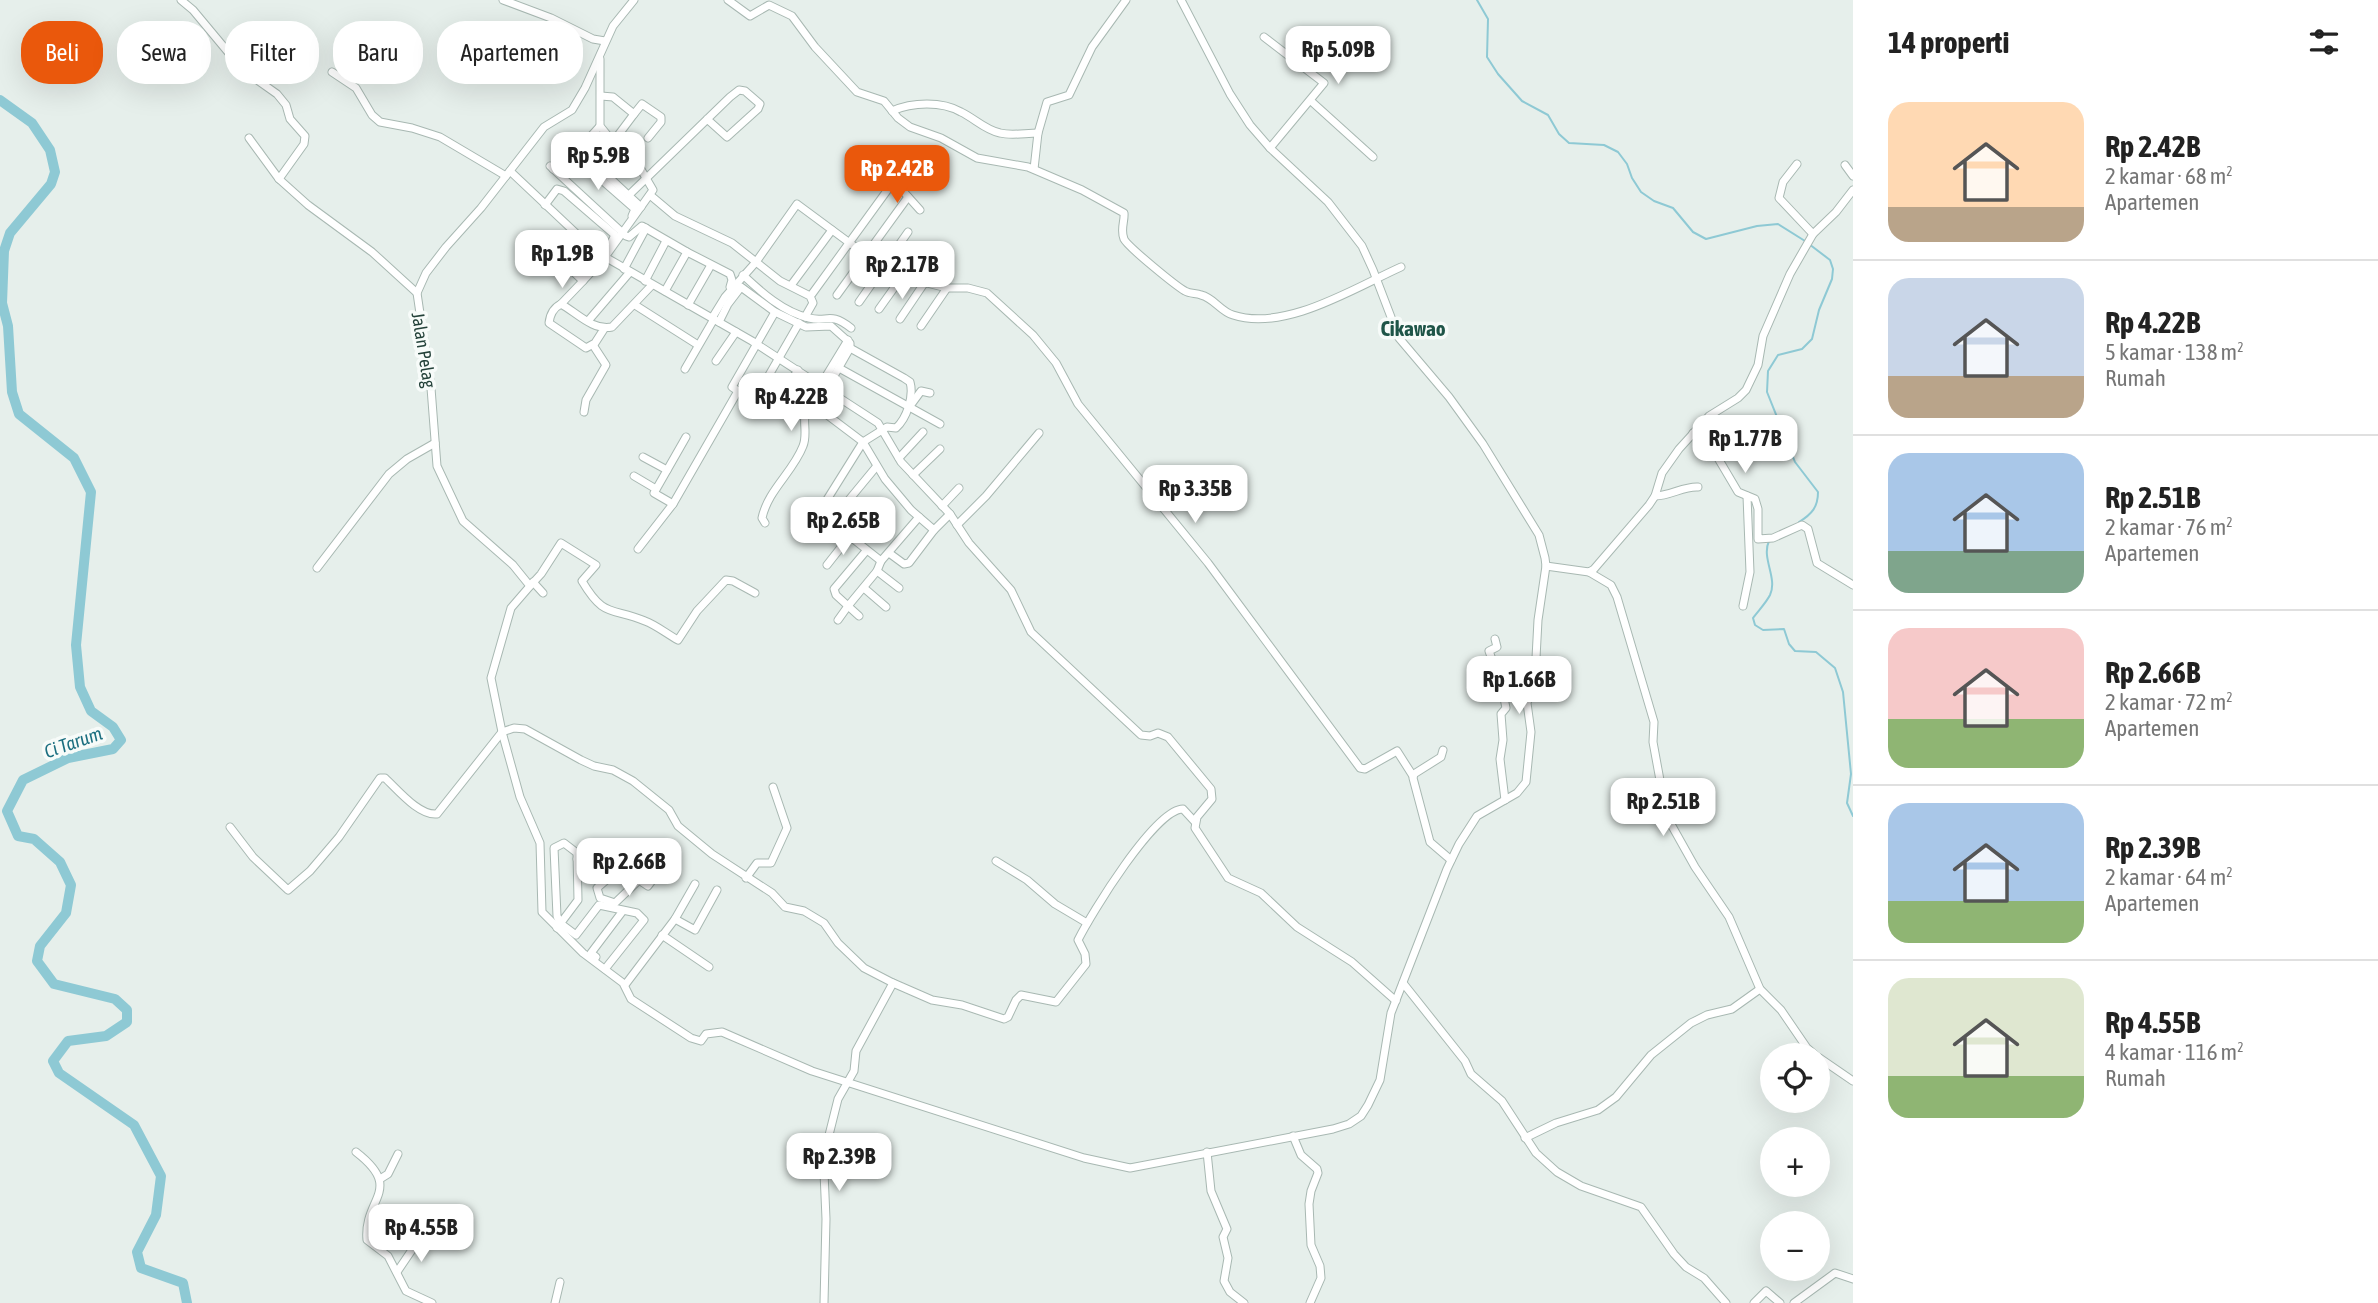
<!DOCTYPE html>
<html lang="id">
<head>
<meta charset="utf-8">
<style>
	:root { --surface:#fff; --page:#f2f2f2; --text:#222; --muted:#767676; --line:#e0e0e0; --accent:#ea580c }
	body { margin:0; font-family:"Asap Condensed",sans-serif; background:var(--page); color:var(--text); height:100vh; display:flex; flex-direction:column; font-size:26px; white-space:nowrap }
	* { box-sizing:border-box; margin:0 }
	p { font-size:23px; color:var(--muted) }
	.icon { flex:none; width:38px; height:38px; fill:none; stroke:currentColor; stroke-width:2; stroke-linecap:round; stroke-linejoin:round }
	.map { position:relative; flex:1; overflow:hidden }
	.side { display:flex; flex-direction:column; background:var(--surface); width:525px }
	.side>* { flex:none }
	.hud { position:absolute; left:21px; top:21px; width:665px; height:63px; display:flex; gap:14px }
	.tools { position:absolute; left:1760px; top:1043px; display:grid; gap:14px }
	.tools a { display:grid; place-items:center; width:70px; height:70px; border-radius:50%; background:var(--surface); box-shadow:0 7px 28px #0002; font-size:35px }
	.price { position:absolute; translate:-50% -60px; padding:0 16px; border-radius:14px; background:#fff; color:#222; font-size:23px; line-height:46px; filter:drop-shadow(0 2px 4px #0008) }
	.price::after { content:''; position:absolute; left:50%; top:42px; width:21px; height:16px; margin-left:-10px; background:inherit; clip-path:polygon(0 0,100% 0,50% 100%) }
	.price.active { background:var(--accent); color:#fff }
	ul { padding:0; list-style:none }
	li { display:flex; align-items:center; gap:21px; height:175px; padding:0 35px }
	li+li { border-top:2px solid var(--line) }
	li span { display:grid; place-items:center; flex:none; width:196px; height:140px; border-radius:21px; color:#555 }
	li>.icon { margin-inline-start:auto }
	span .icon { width:84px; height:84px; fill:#fffc; stroke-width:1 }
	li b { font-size:30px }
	h2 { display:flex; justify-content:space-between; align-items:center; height:84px; padding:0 35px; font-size:30px }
	.pill { padding:0 24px; border-radius:28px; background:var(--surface); box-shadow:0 7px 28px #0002; font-size:24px; line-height:63px }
	.pill.active { background:var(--accent); color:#fff }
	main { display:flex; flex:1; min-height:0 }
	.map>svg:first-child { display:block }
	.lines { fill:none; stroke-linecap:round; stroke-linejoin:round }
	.stream { stroke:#8ec9d4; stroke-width:2 }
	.river { stroke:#8ec9d4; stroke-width:10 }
	.minor-casing { stroke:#a8b8b2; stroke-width:9 }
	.minor { stroke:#fff; stroke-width:7 }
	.labels { text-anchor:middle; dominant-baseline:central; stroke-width:7; stroke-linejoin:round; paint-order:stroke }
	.street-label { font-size:18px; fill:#24423a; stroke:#f7fbf9 }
	.water-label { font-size:19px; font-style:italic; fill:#1c6f80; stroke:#f7fbf9 }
	.quarter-label { font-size:21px; font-weight:bold; fill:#1f5548; stroke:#f7fbf9 }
</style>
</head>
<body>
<main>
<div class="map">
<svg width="1853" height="1303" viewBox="0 0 1853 1303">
	<rect width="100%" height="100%" fill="#e6efeb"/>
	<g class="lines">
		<g class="stream">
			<path d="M1477 0 1488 19 1487 57 1498 74 1522 101 1548 115 1559 134 1569 143 1604 145 1618 152 1627 164 1632 178 1641 192 1654 201 1673 208 1693 232 1706 239 1757 226 1778 224 1805 241"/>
			<path d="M1799 522C1812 514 1818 507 1818 492L1795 462 1767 392 1768 371 1778 355 1802 349 1812 339 1819 310 1832 279 1833 269 1830 260 1809 244"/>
			<path d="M1769 541C1761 558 1778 578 1770 595 1766 603 1758 611 1753 618L1755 625 1763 630 1784 629 1789 644 1795 651 1816 652 1835 668 1843 692 1851 774 1847 803 1853 816"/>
		</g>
		<path class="river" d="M0 100 32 123 50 150 55 172 51 184 10 233 4 251 2 303 8 326 12 392 19 414 74 458 91 492 76 645 80 687 91 711 113 727 121 740 113 749 68 758 23 780 7 811 18 836 34 839 60 862 71 885 66 913 40 946 37 961 54 984 115 999 127 1010V1022L106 1036 68 1041 53 1061 59 1073 134 1125 161 1176 156 1215 137 1252 141 1268 183 1283 187 1303"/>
		<defs>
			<g id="minor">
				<path d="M181 0 193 10 243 70 277 94 286 105 290 119 305 136 304 144 279 179"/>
				<path d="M503 0 551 18 593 39 605 41"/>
				<path d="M634 0 613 26 585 88 572 110 544 127 481 208 446 247 426 273 417 293 431 388 437 466 463 521 513 565 530 586 511 608 491 678 502 732 520 797 540 843 542 912 583 953 623 983 631 999 691 1038 701 1041 706 1034 722 1032 812 1071 1084 1158 1130 1168 1333 1129 1349 1124 1361 1116 1368 1105 1380 1080 1391 1013 1447 869 1459 844 1477 816 1517 793 1526 782 1531 732 1527 703 1535 677 1538 620 1546 566 1545 558 1539 535 1483 444 1449 397 1399 338 1373 270 1362 246 1328 202 1270 148 1250 125 1230 94 1181 0"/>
				<path d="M728 0 750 16 769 5 792 16 815 47 857 92 884 101 898 118 910 127 941 138 977 158 1028 167 1082 190 1124 213C1125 221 1120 229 1124 239 1128 247 1176 286 1185 291 1190 294 1196 293 1201 295 1214 298 1220 311 1233 315 1285 332 1354 288 1401 267"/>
				<path d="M1264 37 1324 83 1270 148"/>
				<path d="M332 72 356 88 372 115 380 122 412 128 440 137 506 176"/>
				<path d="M601 96 613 97 634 114 613 142"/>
				<path d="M1311 101 1373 157"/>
				<path d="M892 111C912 102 942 101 961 112 974 118 985 130 1000 133 1012 136 1025 133 1038 133"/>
				<path d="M634 114 642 104 661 117V122L648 138"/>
				<path d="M600 126 582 146 581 151 641 207"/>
				<path d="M249 138 279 179 308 205 372 252 417 293"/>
				<path d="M1797 164 1783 182 1779 198 1813 234"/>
				<path d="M1845 165 1853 176"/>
				<path d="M550 166 626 236 629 237 642 226 687 252"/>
				<path d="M553 169 569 153H571L635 209 632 216"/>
				<path d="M1034 169 1038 133 1047 102 1069 95 1092 47 1126 0"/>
				<path d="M510 171 581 238 605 257 752 341 878 423 901 462 950 514 969 543 1011 590 1031 632 1141 735 1150 736 1158 733 1168 737 1211 789 1212 799 1197 817 1195 828 1228 878 1261 893 1297 927 1352 962 1396 1001"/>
				<path d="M629 195 730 97 739 90 745 91 760 104 758 109 727 137 707 119"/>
				<path d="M650 195 675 216 732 243 780 281 810 296 813 303 805 317"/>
				<path d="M545 205 557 189 564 191 615 235 611 243"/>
				<path d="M624 269 646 228"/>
				<path d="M743 275C761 292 783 312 809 318 828 323 829 311 851 328"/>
				<path d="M583 281 605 257 653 190 639 166 613 142 600 126V59"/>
				<path d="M645 281 666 241"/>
				<path d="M792 284 832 230"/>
				<path d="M665 291 687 252 730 274 732 280 730 287"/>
				<path d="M812 294 894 181 920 210"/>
				<path d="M837 295 908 197"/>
				<path d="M859 302 908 232"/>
				<path d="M561 304 583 281 566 265"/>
				<path d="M635 305 698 345"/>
				<path d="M688 305 711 265"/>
				<path d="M879 309 919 253"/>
				<path d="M712 318 725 297 756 262 797 204 866 255 903 277 947 288H968L987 293 1033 335 1056 363 1078 404 1208 563 1360 768 1365 769 1397 751 1413 776"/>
				<path d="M900 319 925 282"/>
				<path d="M588 321 630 272"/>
				<path d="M719 322 728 304 741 287 775 312 806 327 831 326 850 343V348L826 390"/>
				<path d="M921 326 947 288"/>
				<path d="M604 329 595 343 586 348 549 323C550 314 553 308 561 304 577 313 593 331 612 327L652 285"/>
				<path d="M850 348 904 378 910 382C914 396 907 418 896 428L887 427 863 442 823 506V515L881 561 919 517"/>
				<path d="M716 361 736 332"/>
				<path d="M839 368 940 424"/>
				<path d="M685 369 714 319"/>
				<path d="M738 391 754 401 799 323"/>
				<path d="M810 402 863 442 885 479 911 510 934 530 950 514"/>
				<path d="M910 406 921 391 930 393"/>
				<path d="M774 408 798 370"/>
				<path d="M584 412 586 400 606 365 593 345"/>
				<path d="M1693 433 1712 448 1738 492 1755 499 1758 509V539L1773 538 1802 525 1808 529 1817 563 1853 585"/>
				<path d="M643 457 667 470"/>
				<path d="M899 458 923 432"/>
				<path d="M913 475 940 449"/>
				<path d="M634 476 656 489"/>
				<path d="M1655 496C1670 496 1684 486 1698 487"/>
				<path d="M673 504 654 493 686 437"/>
				<path d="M942 506 959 488"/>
				<path d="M843 507 876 467"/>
				<path d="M765 523 762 518C768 490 793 472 803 446 808 434 802 421 806 409L848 340"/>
				<path d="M957 525 986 496 1039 433"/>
				<path d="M638 549 673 504 738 391 732 387 775 312"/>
				<path d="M889 553 904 564 909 563 934 530"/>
				<path d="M827 565 849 537"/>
				<path d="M1546 566 1589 572 1594 569 1649 505 1655 496 1662 473 1679 449 1709 416 1738 398 1746 390 1758 365 1763 336 1790 274 1813 234 1836 212 1853 190"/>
				<path d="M317 568 389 474 407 459 435 443"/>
				<path d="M877 571 899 588"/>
				<path d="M1589 572 1611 585 1617 597 1654 722 1653 742 1664 802 1672 826 1695 867 1729 917 1760 989 1781 1010 1807 1048 1815 1055"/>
				<path d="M533 582 543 593"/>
				<path d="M530 586 541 574 561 543 596 565 582 581C604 618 610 607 645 621 656 625 667 634 678 640L697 611 726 580 733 581 755 593"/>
				<path d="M864 588 886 607"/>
				<path d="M1743 606 1750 572 1747 496"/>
				<path d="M859 616 848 606 877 571 881 561"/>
				<path d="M838 620 848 606 836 595 834 589 866 551"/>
				<path d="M1495 639 1497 647 1489 651 1502 688 1506 708 1501 714 1503 740 1500 759 1505 800"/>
				<path d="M1443 750 1441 757 1414 774 1413 778 1430 842 1451 860"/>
				<path d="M230 827 253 857 288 890 310 871 339 837 380 778H385C398 790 419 816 437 814L502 732 514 728 525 729 581 760 594 766 613 770 633 781 669 810 678 826 712 854 772 893 785 907 804 911 824 923 838 943 864 968 893 983 856 1051 854 1071 838 1099 828 1139 824 1172 826 1219 824 1303"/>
				<path d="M648 856 662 868"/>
				<path d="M577 859 595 861 613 843 639 880 648 886 663 866"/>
				<path d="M996 861 1027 880 1055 904 1087 923"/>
				<path d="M627 862 597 888 600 898 615 903 639 880"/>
				<path d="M746 878 757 863H771L787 828 773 787"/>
				<path d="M675 919 695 930 717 890"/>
				<path d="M557 928 578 900 577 853 564 843 554 848 557 916 560 923 576 935 599 905 637 913 644 920 605 969"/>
				<path d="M662 935 709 967"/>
				<path d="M596 957 591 953 622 912"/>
				<path d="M893 983 932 1000 962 1005 1004 1019 1008 1017 1016 1000 1021 995 1056 1002 1086 964 1085 954 1078 940C1091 914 1155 809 1183 809L1195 822"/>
				<path d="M1403 983 1465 1061 1471 1074 1502 1101 1536 1153 1557 1172 1581 1186 1641 1207 1674 1254 1686 1267 1704 1278 1726 1303"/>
				<path d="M625 985 675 919 695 884"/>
				<path d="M1818 1057 1853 1081"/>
				<path d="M1293 1136 1301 1155 1317 1169 1318 1173 1311 1191 1309 1204 1311 1245 1320 1266 1321 1278 1310 1303"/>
				<path d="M1525 1138 1556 1123 1598 1110 1616 1097 1651 1055 1691 1023 1707 1015 1732 1009 1760 989"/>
				<path d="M356 1152C405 1190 363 1198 367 1240L388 1256 406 1291 432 1303"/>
				<path d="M1207 1152 1211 1191 1227 1229 1223 1237 1228 1258 1224 1281 1230 1292 1244 1303"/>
				<path d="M380 1179 388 1174 398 1154"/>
				<path d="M397 1272 420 1238"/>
				<path d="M555 1303 560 1282"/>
				<path d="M1754 1303 1766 1291 1780 1303"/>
				<path d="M1794 1303 1835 1273 1853 1279"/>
			</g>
		</defs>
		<use href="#minor" class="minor-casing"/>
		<use href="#minor" class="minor"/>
	</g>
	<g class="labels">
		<g class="street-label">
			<text transform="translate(424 350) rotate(81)">Jalan Pelag</text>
		</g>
		<g class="water-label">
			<text transform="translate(73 742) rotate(-19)">Ci Tarum</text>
		</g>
		<g class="quarter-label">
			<text x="1413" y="328">Cikawao</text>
		</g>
	</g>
</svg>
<div class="tools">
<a><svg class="icon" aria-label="locate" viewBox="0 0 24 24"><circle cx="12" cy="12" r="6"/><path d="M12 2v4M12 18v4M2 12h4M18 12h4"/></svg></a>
<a>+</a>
<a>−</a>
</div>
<b class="price" style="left:1338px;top:86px">Rp 5.09B</b>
<b class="price" style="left:598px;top:192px">Rp 5.9B</b>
<b class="price active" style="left:897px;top:205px">Rp 2.42B</b>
<b class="price" style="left:562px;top:290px">Rp 1.9B</b>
<b class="price" style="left:902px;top:301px">Rp 2.17B</b>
<b class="price" style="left:791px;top:433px">Rp 4.22B</b>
<b class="price" style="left:1745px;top:475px">Rp 1.77B</b>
<b class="price" style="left:1195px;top:525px">Rp 3.35B</b>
<b class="price" style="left:843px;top:557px">Rp 2.65B</b>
<b class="price" style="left:1519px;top:716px">Rp 1.66B</b>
<b class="price" style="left:1663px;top:838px">Rp 2.51B</b>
<b class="price" style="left:629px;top:898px">Rp 2.66B</b>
<b class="price" style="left:839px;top:1193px">Rp 2.39B</b>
<b class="price" style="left:421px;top:1264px">Rp 4.55B</b>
<div class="hud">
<a class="pill active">Beli</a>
<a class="pill">Sewa</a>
<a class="pill">Filter</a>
<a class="pill">Baru</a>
<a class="pill">Apartemen</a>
</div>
</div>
<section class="side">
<h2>14 properti<svg class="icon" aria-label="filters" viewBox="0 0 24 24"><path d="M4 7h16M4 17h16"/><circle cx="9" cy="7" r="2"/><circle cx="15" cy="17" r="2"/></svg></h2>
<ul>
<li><span style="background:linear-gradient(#ffd9b3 75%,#b9a48a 0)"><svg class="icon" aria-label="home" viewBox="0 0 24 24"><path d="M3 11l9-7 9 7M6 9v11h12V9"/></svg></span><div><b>Rp 2.42B</b><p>2 kamar · 68 m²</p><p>Apartemen</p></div></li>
<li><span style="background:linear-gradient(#c9d6e8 70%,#b9a48a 0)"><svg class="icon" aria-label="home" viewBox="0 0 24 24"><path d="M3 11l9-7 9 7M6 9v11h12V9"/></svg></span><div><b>Rp 4.22B</b><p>5 kamar · 138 m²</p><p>Rumah</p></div></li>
<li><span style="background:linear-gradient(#a9c7e8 70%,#7fa58c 0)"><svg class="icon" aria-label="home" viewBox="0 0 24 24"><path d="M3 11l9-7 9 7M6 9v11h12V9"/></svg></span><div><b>Rp 2.51B</b><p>2 kamar · 76 m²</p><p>Apartemen</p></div></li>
<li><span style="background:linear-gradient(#f6c9c9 65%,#8fb573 0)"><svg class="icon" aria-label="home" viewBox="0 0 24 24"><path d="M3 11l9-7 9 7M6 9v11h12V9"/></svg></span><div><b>Rp 2.66B</b><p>2 kamar · 72 m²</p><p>Apartemen</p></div></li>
<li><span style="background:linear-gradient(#a9c7e8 70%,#8fb573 0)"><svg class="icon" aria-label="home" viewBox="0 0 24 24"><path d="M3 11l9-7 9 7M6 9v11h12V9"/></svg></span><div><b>Rp 2.39B</b><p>2 kamar · 64 m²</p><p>Apartemen</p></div></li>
<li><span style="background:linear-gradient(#dfe7d0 70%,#8fb573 0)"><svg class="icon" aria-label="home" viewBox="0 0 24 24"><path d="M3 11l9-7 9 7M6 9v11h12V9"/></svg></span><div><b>Rp 4.55B</b><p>4 kamar · 116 m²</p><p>Rumah</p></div></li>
</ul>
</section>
</main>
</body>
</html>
